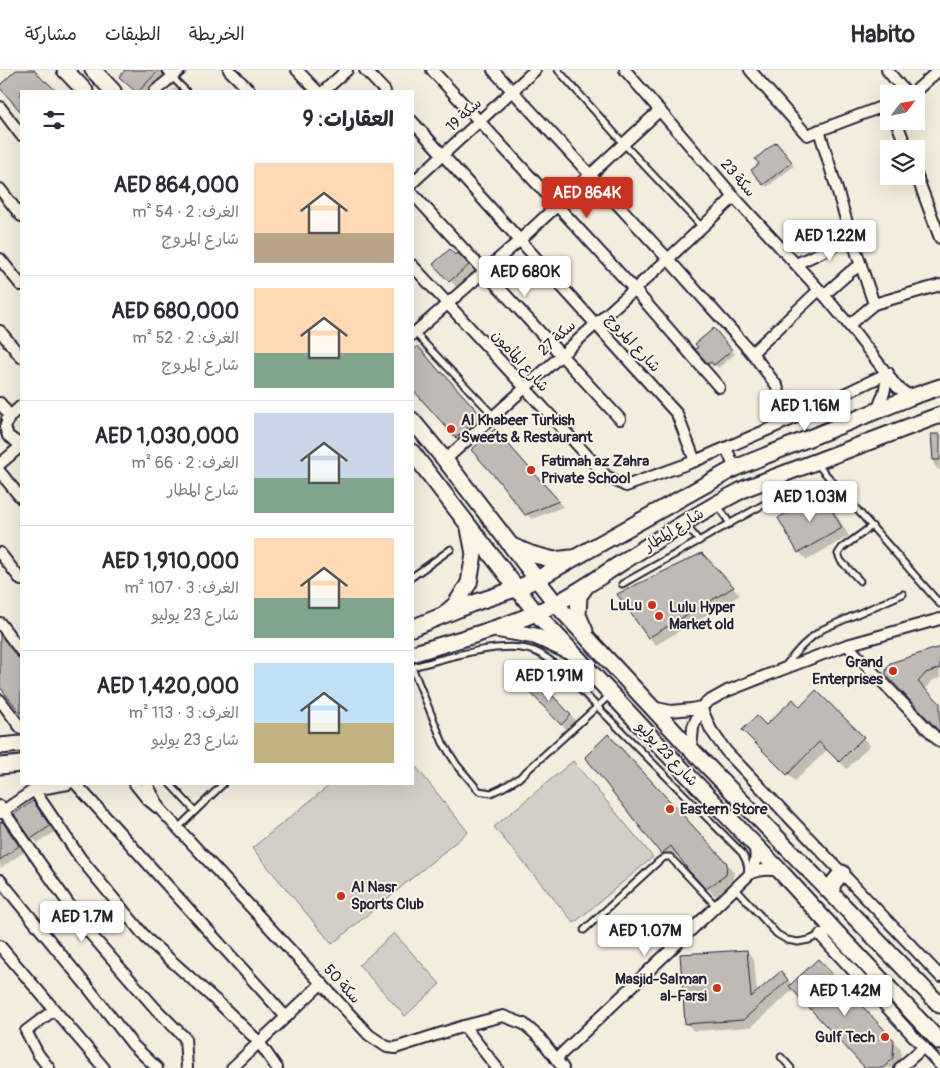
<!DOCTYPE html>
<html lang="ar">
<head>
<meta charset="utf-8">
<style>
	:root { --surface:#fff; --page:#f7f7f7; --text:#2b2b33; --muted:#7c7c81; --line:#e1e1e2; --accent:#c8321e }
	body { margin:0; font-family:Pangolin,"Playpen Sans Arabic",sans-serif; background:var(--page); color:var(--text); direction:rtl; height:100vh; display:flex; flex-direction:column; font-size:19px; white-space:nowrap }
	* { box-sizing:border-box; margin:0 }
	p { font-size:16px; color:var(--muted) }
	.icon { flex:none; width:28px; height:28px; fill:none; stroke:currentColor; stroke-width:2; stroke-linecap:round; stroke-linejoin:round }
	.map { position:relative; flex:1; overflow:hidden; direction:ltr }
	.drawer { position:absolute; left:20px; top:20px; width:394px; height:695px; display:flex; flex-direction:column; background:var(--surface); border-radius:0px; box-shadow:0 5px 20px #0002; direction:rtl }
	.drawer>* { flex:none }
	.needle { width:32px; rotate:58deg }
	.tools { position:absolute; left:880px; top:15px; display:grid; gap:10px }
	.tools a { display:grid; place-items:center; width:45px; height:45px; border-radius:0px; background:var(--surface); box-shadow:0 5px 20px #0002; font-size:25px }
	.price { position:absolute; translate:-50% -42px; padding:0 11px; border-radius:5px; background:#fff; color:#222; font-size:16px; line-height:32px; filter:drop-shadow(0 1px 2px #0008) }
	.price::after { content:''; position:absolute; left:50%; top:30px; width:15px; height:11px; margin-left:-8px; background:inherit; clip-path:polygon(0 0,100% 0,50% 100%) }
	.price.current { background:var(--accent); color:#fff }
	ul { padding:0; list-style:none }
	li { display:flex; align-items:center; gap:15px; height:125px; padding:0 20px }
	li+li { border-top:1px solid var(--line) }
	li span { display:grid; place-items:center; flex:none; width:140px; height:100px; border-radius:0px; color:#555 }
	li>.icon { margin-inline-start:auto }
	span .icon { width:60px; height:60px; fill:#fffc; stroke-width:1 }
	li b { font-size:21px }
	h2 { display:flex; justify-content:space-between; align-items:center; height:60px; padding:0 20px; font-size:21px }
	header { display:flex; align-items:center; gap:30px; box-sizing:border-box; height:70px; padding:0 25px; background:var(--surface); border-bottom:1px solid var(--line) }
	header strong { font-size:24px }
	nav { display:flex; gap:28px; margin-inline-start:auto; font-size:18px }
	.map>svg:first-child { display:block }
	.green { fill:#d4cfc6; stroke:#7b7880 }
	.shadow { fill:#0003 }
	.building { fill:#bfbab6; stroke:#22223b }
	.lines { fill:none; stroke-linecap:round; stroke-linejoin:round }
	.lane-casing { stroke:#22223b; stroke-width:9 }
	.street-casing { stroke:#22223b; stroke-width:14 }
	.secondary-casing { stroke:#22223b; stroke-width:19 }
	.lane { stroke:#fcf5e5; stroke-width:5 }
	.street { stroke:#fcf5e5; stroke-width:10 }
	.secondary { stroke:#fcf5e5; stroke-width:15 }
	.poi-dot { fill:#c8321e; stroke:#fcf5e5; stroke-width:2 }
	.labels { text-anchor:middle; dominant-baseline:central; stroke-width:4; stroke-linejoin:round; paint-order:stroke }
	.street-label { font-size:15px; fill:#22223b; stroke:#fcf5e5 }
	.poi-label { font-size:15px; font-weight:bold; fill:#22223b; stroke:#fcf5e5; text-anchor:start }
</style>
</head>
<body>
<header>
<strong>Habito</strong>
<nav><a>الخريطة</a><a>الطبقات</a><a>مشاركة</a></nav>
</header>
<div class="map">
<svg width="940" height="998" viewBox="0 0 940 998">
	<rect width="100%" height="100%" fill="#f3edde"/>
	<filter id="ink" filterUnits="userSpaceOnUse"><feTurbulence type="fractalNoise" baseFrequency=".02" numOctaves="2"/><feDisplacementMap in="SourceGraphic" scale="10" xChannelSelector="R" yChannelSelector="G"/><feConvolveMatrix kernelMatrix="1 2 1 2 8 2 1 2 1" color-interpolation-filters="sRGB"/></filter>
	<g filter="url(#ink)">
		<g class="green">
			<path d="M573 691 653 787 574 853 494 757Z"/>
			<path d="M413 693 468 762 332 874 252 778 331 714H412Z"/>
			<path d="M394 863 440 914 405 946 359 895Z"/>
		</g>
		<g class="shadow">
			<path d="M18 0H33L45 13 46 12 55 21H21V42L0 17Z"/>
			<path d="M126 0H159L164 6 150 21H136L126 12Z"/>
			<path d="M175 18 178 21H171Z"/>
			<path d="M780 77 794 96 767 117 764 114 761 94Z"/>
			<path d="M455 186 465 192 475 203 458 219 435 194Z"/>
			<path d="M717 263 735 284 718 298 715 295 713 297 697 279Z"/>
			<path d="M441 304 448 309 486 351 462 373 457 367Z"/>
			<path d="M933 365H940V401L934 395Z"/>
			<path d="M500 366 563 437 532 449 526 444Z"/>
			<path d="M822 425 829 432 849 466 807 490 799 482Z"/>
			<path d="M710 492 740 525 656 575 649 567Z"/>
			<path d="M0 566 21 592V643L0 615Z"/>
			<path d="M940 578V608L933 610 925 620 940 635V661L887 600Z"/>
			<path d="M537 610 576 651 567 660 528 619Z"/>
			<path d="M816 622 870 675 847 699 828 679 795 711 744 660 766 657 801 638Z"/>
			<path d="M616 673 734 802 733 813 715 826 690 800 678 784 670 791 662 783 586 687Z"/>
			<path d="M33 732 38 738 55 762 38 773 32 768Z"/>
			<path d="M0 752 7 759 24 782 1 798 0 797Z"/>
			<path d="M747 881 754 889 757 923 788 910 792 915 825 898 901 979 900 996 898 998H867L793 920 751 957 694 961 686 953Z"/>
		</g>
		<g class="building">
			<path d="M16 0H34L45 12 46 11 56 21H21V42L0 18V15Z"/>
			<path d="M125 0H159L139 21H135L119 7Z"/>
			<path d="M776 72 792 92 763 115 751 100 759 94 755 89Z"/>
			<path d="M450 179 455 185 457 182 469 195 449 212 433 194Z"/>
			<path d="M714 258 732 280 714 295 711 292 708 294 695 279 698 277 695 274Z"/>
			<path d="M418 276 441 303 442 302 481 345 456 368 412 319V281Z"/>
			<path d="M495 359 525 393 559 431 525 445 498 410 471 380Z"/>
			<path d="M931 364H940V390H933Z"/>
			<path d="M822 423 842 458 798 483 778 448Z"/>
			<path d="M702 483 734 517 648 568 617 524Z"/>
			<path d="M0 564 16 585 21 591V644L0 617Z"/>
			<path d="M940 577V598L926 603 918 612 940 633V662L886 605V600L890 593Z"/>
			<path d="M537 609 571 645 561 655 527 619Z"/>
			<path d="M816 620 864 667 839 692 819 672 787 705 742 660 757 646 766 655 793 629 800 637Z"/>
			<path d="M608 664 727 793 726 805 706 819 689 801 671 776 661 784 585 687Z"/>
			<path d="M33 731 50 756 31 769 14 744Z"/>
			<path d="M2 751 19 776 0 790V753Z"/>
			<path d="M747 880 751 927 781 901 788 910 743 950 685 954 680 884Z"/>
			<path d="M818 889 894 970 893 988 883 998H865L789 916Z"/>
		</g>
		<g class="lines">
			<defs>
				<g id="lane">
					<path d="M165 0 186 21"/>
					<path d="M558 0 624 74 702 157"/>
					<path d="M415 263 494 346"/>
					<path d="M817 394 940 534"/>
					<path d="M718 435 730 454"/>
					<path d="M686 455 699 471"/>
					<path d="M412 507 451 479"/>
					<path d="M860 511 841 491 838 484 842 478 872 456"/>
					<path d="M622 514 793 418"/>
					<path d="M785 596C797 581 806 570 823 559L903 524"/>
					<path d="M412 597C444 589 495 572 527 579 538 581 548 588 557 596L742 783C746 790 749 796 747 804"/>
					<path d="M412 597 443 673 457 695 479 721 491 723 502 718 519 708 610 625"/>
					<path d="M170 714 195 741"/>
					<path d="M178 758 223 714"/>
					<path d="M735 818 777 864 787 870 798 872 809 870 820 865"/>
					<path d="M584 860 659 791 665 787H670L716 836"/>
					<path d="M781 987 791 998"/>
				</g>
				<g id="street">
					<path d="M229 0 250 21"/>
					<path d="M297 0 317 21"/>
					<path d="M365 0 385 21"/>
					<path d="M432 0 634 219 719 317"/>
					<path d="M493 0 668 189 752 283 777 316 788 351"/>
					<path d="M625 0 734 127 824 225 849 255 897 317 911 327"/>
					<path d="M750 0 807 65 889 34"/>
					<path d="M887 0 907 24"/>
					<path d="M155 21 180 0"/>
					<path d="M324 21 347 0"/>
					<path d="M912 24 939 0"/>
					<path d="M0 37 21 65"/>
					<path d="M412 51 677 344 695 391"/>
					<path d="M896 51 907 79"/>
					<path d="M819 60 851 166 874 234"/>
					<path d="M916 104 940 168"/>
					<path d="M412 113 535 0"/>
					<path d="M0 119 21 146"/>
					<path d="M412 123 620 349"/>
					<path d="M0 189 21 215"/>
					<path d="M796 194 826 180 851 166"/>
					<path d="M412 195 606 406 626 416 695 391 788 351 888 303"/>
					<path d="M824 225 850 202 861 195"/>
					<path d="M849 255 874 234 940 215"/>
					<path d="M0 261 21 287"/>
					<path d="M412 265 520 170 660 40"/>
					<path d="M752 283 819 220"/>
					<path d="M0 333 10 346 5 357 8 366 18 373 21 372"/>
					<path d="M877 341 884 323 888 303"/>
					<path d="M7 349 21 336"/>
					<path d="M726 378 735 398"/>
					<path d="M445 390 668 189 734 127"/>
					<path d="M0 394 21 376"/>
					<path d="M0 402 21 428"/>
					<path d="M0 483 21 510"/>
					<path d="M0 553 21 581"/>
					<path d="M847 575 940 672"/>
					<path d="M0 630 21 658"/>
					<path d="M652 637 671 641 691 639 701 637 709 631 727 621 783 599 847 575 940 549"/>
					<path d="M701 637 711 660 726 681 940 906"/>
					<path d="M691 679 693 657 701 637"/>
					<path d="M76 714 286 947"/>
					<path d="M135 714 147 729 158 738"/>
					<path d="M147 714 161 740 369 965 387 977 395 978 464 956 503 946 524 954 540 968 563 998"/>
					<path d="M34 720 81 789 147 869 222 936 259 972 277 998"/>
					<path d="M0 736 87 860 155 938 185 968 187 998"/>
					<path d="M0 743 34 720 68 714"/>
					<path d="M751 803C761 799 769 799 779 801"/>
					<path d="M0 810 86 915 133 975 157 998"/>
					<path d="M834 860 820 865 940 995"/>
					<path d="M0 876 104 998"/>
					<path d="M464 956 497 998"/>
					<path d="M556 989 751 803C756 794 757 785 754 775"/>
					<path d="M49 998 38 984 26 961 54 940"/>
					<path d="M232 998 322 913"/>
					<path d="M900 998 924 977"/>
				</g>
				<g id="secondary">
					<path d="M65 0 85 21"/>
					<path d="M93 0 113 21"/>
					<path d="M412 350 445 390 556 534 683 671 940 935"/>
					<path d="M412 382 536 543 655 671 780 801 834 860 940 972"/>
					<path d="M512 476 531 484 554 490 571 488"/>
					<path d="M447 542 455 535 469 513 474 484 469 458"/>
					<path d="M412 558 471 534 518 518 537 509 735 398 911 327 940 317"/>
					<path d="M495 559 535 566 568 581"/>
					<path d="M585 561 578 545 579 526 586 516"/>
					<path d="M412 584C459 569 509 557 553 535 575 524 595 510 615 497 658 469 701 441 746 418L940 345"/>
					<path d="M0 676 21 674"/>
					<path d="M0 696 21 694"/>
					<path d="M833 824C829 815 836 810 842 803"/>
				</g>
			</defs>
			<use href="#lane" class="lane-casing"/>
			<use href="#street" class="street-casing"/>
			<use href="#secondary" class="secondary-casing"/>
			<use href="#lane" class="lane"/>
			<use href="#street" class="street"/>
			<use href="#secondary" class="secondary"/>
		</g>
	</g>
	<g class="poi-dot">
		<circle cx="451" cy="359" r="5"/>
		<circle cx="531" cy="400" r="5"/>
		<circle cx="652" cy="535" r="5"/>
		<circle cx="659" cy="546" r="5"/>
		<circle cx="893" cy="601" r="5"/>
		<circle cx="670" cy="739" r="5"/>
		<circle cx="341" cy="826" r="5"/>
		<circle cx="717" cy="918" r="5"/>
		<circle cx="885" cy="967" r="5"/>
	</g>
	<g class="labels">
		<g class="street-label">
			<text transform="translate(464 45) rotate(-43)">سكة 19</text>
			<text transform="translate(738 108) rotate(49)">23 سكة</text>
			<text transform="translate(557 268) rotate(-42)">سكة 27</text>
			<text transform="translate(633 273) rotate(48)">شارع المروج</text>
			<text transform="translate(520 291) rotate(48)">شارع المأمون</text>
			<text transform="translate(674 460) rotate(-32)">شارع المطار</text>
			<text transform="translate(667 684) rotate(47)">شارع 23 يوليو</text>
			<text transform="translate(342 914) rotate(48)">سكة 50</text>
		</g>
		<g class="poi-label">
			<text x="461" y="350">Al Khabeer Turkish<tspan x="461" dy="17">Sweets &amp; Restaurant</tspan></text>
			<text x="541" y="391">Fatimah az Zahra<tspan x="541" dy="17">Private School</tspan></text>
			<text x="642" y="535" text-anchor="end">LuLu</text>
			<text x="669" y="537">Lulu Hyper<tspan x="669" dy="17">Market old</tspan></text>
			<text x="883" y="592" text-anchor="end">Grand<tspan x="883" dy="17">Enterprises</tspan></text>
			<text x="680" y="739">Eastern Store</text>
			<text x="351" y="817">Al Nasr<tspan x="351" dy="17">Sports Club</tspan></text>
			<text x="707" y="909" text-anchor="end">Masjid-Salman<tspan x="707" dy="17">al-Farsi</tspan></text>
			<text x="875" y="967" text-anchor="end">Gulf Tech</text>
		</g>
	</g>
</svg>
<div class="tools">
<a><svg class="needle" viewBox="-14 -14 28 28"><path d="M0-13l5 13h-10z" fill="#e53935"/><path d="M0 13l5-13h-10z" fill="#7c7c81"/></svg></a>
<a><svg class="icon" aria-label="layers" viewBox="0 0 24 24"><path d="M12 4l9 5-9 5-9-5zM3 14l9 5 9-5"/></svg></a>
</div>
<b class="price current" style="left:587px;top:149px">AED 864K</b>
<b class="price" style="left:830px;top:192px">AED 1.22M</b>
<b class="price" style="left:525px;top:228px">AED 680K</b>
<b class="price" style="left:805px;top:362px">AED 1.16M</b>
<b class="price" style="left:810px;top:453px">AED 1.03M</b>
<b class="price" style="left:549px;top:632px">AED 1.91M</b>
<b class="price" style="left:82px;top:873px">AED 1.7M</b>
<b class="price" style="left:645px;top:887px">AED 1.07M</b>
<b class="price" style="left:845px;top:947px">AED 1.42M</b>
<section class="drawer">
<h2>العقارات: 9<svg class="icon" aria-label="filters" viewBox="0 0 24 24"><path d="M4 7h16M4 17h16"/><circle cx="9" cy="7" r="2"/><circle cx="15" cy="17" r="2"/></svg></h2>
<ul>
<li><span style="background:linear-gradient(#ffd9b3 70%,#b9a48a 0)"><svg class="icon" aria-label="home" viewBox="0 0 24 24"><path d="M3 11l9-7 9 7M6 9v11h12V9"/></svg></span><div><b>AED 864,000</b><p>الغرف: 2 · 54 m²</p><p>شارع المروج</p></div></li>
<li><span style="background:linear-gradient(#ffd9b3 65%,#7fa58c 0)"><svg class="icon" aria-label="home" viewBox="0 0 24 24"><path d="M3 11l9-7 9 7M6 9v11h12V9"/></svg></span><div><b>AED 680,000</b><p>الغرف: 2 · 52 m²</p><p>شارع المروج</p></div></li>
<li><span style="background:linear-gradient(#c9d6e8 65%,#7fa58c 0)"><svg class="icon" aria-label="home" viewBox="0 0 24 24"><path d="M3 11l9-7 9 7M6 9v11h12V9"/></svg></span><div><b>AED 1,030,000</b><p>الغرف: 2 · 66 m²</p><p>شارع المطار</p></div></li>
<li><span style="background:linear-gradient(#ffd9b3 60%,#7fa58c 0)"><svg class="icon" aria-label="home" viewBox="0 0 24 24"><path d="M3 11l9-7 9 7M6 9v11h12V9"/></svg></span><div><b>AED 1,910,000</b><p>الغرف: 3 · 107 m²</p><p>شارع 23 يوليو</p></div></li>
<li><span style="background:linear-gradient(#bfe0f5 60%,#c2b280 0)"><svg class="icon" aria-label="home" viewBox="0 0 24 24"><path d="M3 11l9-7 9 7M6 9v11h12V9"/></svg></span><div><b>AED 1,420,000</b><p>الغرف: 3 · 113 m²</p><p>شارع 23 يوليو</p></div></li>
</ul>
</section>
</div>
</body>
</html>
